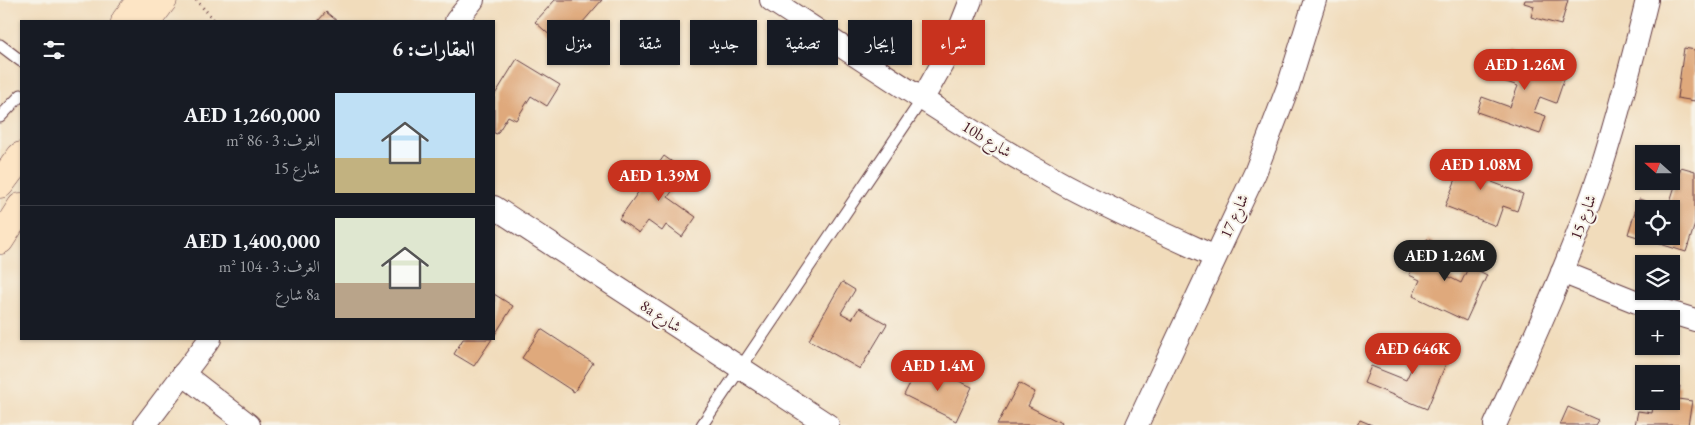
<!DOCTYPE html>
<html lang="ar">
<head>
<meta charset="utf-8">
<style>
	:root { --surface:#171b24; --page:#20242c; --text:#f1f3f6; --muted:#9ea1a6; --line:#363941; --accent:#c8321e }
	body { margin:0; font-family:"EB Garamond",Amiri,serif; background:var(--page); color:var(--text); direction:rtl; height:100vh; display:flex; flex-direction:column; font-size:19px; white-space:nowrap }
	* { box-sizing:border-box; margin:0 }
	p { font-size:16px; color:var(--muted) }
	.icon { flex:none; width:28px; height:28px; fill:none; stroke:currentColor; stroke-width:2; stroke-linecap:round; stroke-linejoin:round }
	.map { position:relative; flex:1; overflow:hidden; direction:ltr }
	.details { position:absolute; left:20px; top:20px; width:475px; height:320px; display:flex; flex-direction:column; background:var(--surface); border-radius:0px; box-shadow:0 1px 4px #0004; direction:rtl }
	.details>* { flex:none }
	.top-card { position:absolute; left:510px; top:20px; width:475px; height:45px; direction:rtl; display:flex; gap:10px }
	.needle { width:32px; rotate:291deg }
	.buttons { position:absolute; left:1635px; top:145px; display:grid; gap:10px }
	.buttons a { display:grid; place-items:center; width:45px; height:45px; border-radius:0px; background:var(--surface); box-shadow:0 1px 4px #0004; font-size:25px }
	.price { position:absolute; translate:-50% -42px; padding:0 11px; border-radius:18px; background:var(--accent); color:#fff; font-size:16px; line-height:32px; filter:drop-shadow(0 1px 2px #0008) }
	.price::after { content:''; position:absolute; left:50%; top:30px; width:15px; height:11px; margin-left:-8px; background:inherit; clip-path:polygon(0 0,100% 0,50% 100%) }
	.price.current { background:#222; color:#fff }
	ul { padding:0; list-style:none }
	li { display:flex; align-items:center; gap:15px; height:125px; padding:0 20px }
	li+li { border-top:1px solid var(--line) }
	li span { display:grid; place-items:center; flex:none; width:140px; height:100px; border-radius:0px; color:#555 }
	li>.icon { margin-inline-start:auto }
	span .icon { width:60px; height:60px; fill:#fffc; stroke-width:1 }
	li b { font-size:21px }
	h2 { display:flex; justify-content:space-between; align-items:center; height:60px; padding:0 20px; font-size:21px }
	.tag { padding:0 18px; border-radius:0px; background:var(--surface); box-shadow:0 1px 4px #0004; font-size:18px; line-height:45px }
	.tag.current { background:var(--accent); color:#fff }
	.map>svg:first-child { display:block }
	.building { fill:#dfa97c; fill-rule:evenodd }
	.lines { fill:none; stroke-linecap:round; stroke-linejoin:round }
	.lane-casing { stroke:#633b41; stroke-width:13 }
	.street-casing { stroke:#633b41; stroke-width:24 }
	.secondary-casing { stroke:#633b41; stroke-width:29 }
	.path { stroke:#633b41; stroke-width:3; stroke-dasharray:1 4; stroke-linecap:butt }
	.lane { stroke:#fff; stroke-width:11 }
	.street { stroke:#fff; stroke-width:22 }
	.secondary { stroke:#fde5c5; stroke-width:28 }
	.labels { text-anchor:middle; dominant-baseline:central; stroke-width:4; stroke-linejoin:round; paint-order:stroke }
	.street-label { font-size:16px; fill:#4a1f2b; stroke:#f7f3e8 }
</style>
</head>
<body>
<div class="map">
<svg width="1695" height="425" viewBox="0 0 1695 425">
	<rect width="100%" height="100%" fill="#f7f3e8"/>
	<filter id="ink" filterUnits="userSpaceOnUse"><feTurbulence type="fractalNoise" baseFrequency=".02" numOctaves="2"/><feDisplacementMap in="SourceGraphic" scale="10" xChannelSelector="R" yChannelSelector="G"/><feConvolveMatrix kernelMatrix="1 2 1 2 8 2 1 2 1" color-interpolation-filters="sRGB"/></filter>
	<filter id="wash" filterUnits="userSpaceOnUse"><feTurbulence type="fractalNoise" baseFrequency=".0096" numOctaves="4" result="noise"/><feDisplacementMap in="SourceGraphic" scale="20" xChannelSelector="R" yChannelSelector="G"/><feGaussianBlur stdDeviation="1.12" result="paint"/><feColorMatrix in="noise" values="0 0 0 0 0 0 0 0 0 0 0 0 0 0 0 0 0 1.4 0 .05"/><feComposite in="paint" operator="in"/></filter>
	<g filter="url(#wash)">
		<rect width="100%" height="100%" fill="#f1dcbb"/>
		<g id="blocks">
			<g class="building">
				<path d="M555 0H602L562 46 535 22Z"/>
				<path d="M1525 0H1568L1561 25 1531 17 1534 6 1524 3Z"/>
				<path d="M326 12 337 21H318Z"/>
				<path d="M1684 48 1695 50V101L1677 98Z"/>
				<path d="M1508 50 1567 71 1556 103 1540 97 1534 112 1546 116 1540 134 1477 112 1482 97 1510 107 1518 86 1498 79Z"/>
				<path d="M517 59 560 85 547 106 531 96 516 120 508 116 497 134 494 133V96Z"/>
				<path d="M1467 152 1499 165 1492 182 1523 194 1517 211 1503 206 1496 226 1445 206Z"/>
				<path d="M664 156 686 172 668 197 696 217 682 237 666 225 662 231 648 221 639 233 619 219Z"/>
				<path d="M1681 167 1695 171V224L1686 252 1628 234 1639 199 1668 208ZM1644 209H1671V236H1644Z"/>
				<path d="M1427 239 1456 252 1445 275 1461 283 1469 266 1487 275 1466 321 1413 296 1420 280 1409 275Z"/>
				<path d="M842 282 855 290 841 313 852 319 859 308 887 324 860 369 809 340Z"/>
				<path d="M494 294 513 306 494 336Z"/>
				<path d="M541 329 593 363 574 392 522 358Z"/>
				<path d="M463 339H492L474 366 454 354Z"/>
				<path d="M1412 339 1450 354 1427 409 1364 383 1371 366 1406 380 1414 363 1403 358Z"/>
				<path d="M920 363 972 387 956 421 904 395Z"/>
				<path d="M1019 383 1035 392 1028 406 1061 423 1060 425H997Z"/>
				<path d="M1671 385 1680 386 1678 399 1692 401 1688 425H1635L1638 411 1652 413 1654 401H1671Z"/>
				<path d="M1568 407 1598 420 1595 425H1560Z"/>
				<path d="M1360 420 1372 425H1357Z"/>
			</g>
		</g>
	</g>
	<g filter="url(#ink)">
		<use href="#blocks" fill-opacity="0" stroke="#633b41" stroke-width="1"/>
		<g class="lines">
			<defs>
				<g id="lane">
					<path d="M0 45 21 61"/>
					<path d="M0 117 21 95"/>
					<path d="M702 425 923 98"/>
				</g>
				<g id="street">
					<path d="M771 0C868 63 964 130 1065 185 1114 211 1165 234 1215 257"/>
					<path d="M456 21 473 0"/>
					<path d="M923 98 954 43 971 0"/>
					<path d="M494 207 828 425"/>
					<path d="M1562 272 1637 302 1695 320"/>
					<path d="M183 374 249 425"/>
					<path d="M145 425 210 339"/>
					<path d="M1137 425 1255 173 1288 87 1315 0"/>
					<path d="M1495 425C1532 342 1571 259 1600 172 1618 115 1633 58 1647 0"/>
				</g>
				<g id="secondary">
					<path d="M125 21 141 0"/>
					<path d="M147 21 163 0"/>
					<path d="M0 184 21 156"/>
					<path d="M0 240 21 207"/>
				</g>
			</defs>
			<use href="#lane" class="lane-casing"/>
			<use href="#street" class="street-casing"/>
			<use href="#secondary" class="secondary-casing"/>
			<path class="path" d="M196 0 215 21"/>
			<use href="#lane" class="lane"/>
			<use href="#street" class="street"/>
			<use href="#secondary" class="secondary"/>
		</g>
	</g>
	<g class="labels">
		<g class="street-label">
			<text transform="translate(987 139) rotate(32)">10b شارع</text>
			<text transform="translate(1234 216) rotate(-65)">شارع 17</text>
			<text transform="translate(1583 217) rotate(-69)">شارع 15</text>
			<text transform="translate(661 316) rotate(33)">8a شارع</text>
		</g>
	</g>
</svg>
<div class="buttons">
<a><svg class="needle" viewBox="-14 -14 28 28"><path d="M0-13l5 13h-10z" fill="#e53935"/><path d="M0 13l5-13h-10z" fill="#9ea1a6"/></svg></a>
<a><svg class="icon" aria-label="locate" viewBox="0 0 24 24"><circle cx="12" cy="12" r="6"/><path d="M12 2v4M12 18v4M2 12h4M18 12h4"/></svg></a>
<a><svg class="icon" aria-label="layers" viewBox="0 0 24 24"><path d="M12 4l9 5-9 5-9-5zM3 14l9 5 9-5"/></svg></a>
<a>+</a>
<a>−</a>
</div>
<b class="price" style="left:1525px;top:91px">AED 1.26M</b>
<b class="price" style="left:1481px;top:191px">AED 1.08M</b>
<b class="price" style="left:659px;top:202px">AED 1.39M</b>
<b class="price current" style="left:1445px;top:282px">AED 1.26M</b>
<b class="price" style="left:1413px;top:375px">AED 646K</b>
<b class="price" style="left:938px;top:392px">AED 1.4M</b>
<div class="top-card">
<a class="tag current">شراء</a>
<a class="tag">إيجار</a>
<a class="tag">تصفية</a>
<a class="tag">جديد</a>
<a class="tag">شقة</a>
<a class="tag">منزل</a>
</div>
<section class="details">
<h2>العقارات: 6<svg class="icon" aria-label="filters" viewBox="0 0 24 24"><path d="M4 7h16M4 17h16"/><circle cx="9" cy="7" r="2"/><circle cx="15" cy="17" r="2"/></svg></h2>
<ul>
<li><span style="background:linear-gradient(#bfe0f5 65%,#c2b280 0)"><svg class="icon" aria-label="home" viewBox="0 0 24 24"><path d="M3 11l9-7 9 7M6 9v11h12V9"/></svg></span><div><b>AED 1,260,000</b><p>الغرف: 3 · 86 m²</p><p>شارع 15</p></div></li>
<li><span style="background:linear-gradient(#dfe7d0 65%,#b9a48a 0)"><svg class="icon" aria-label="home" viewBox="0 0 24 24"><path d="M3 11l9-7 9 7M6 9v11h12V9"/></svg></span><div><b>AED 1,400,000</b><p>الغرف: 3 · 104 m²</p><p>8a شارع</p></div></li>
</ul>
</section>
</div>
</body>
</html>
